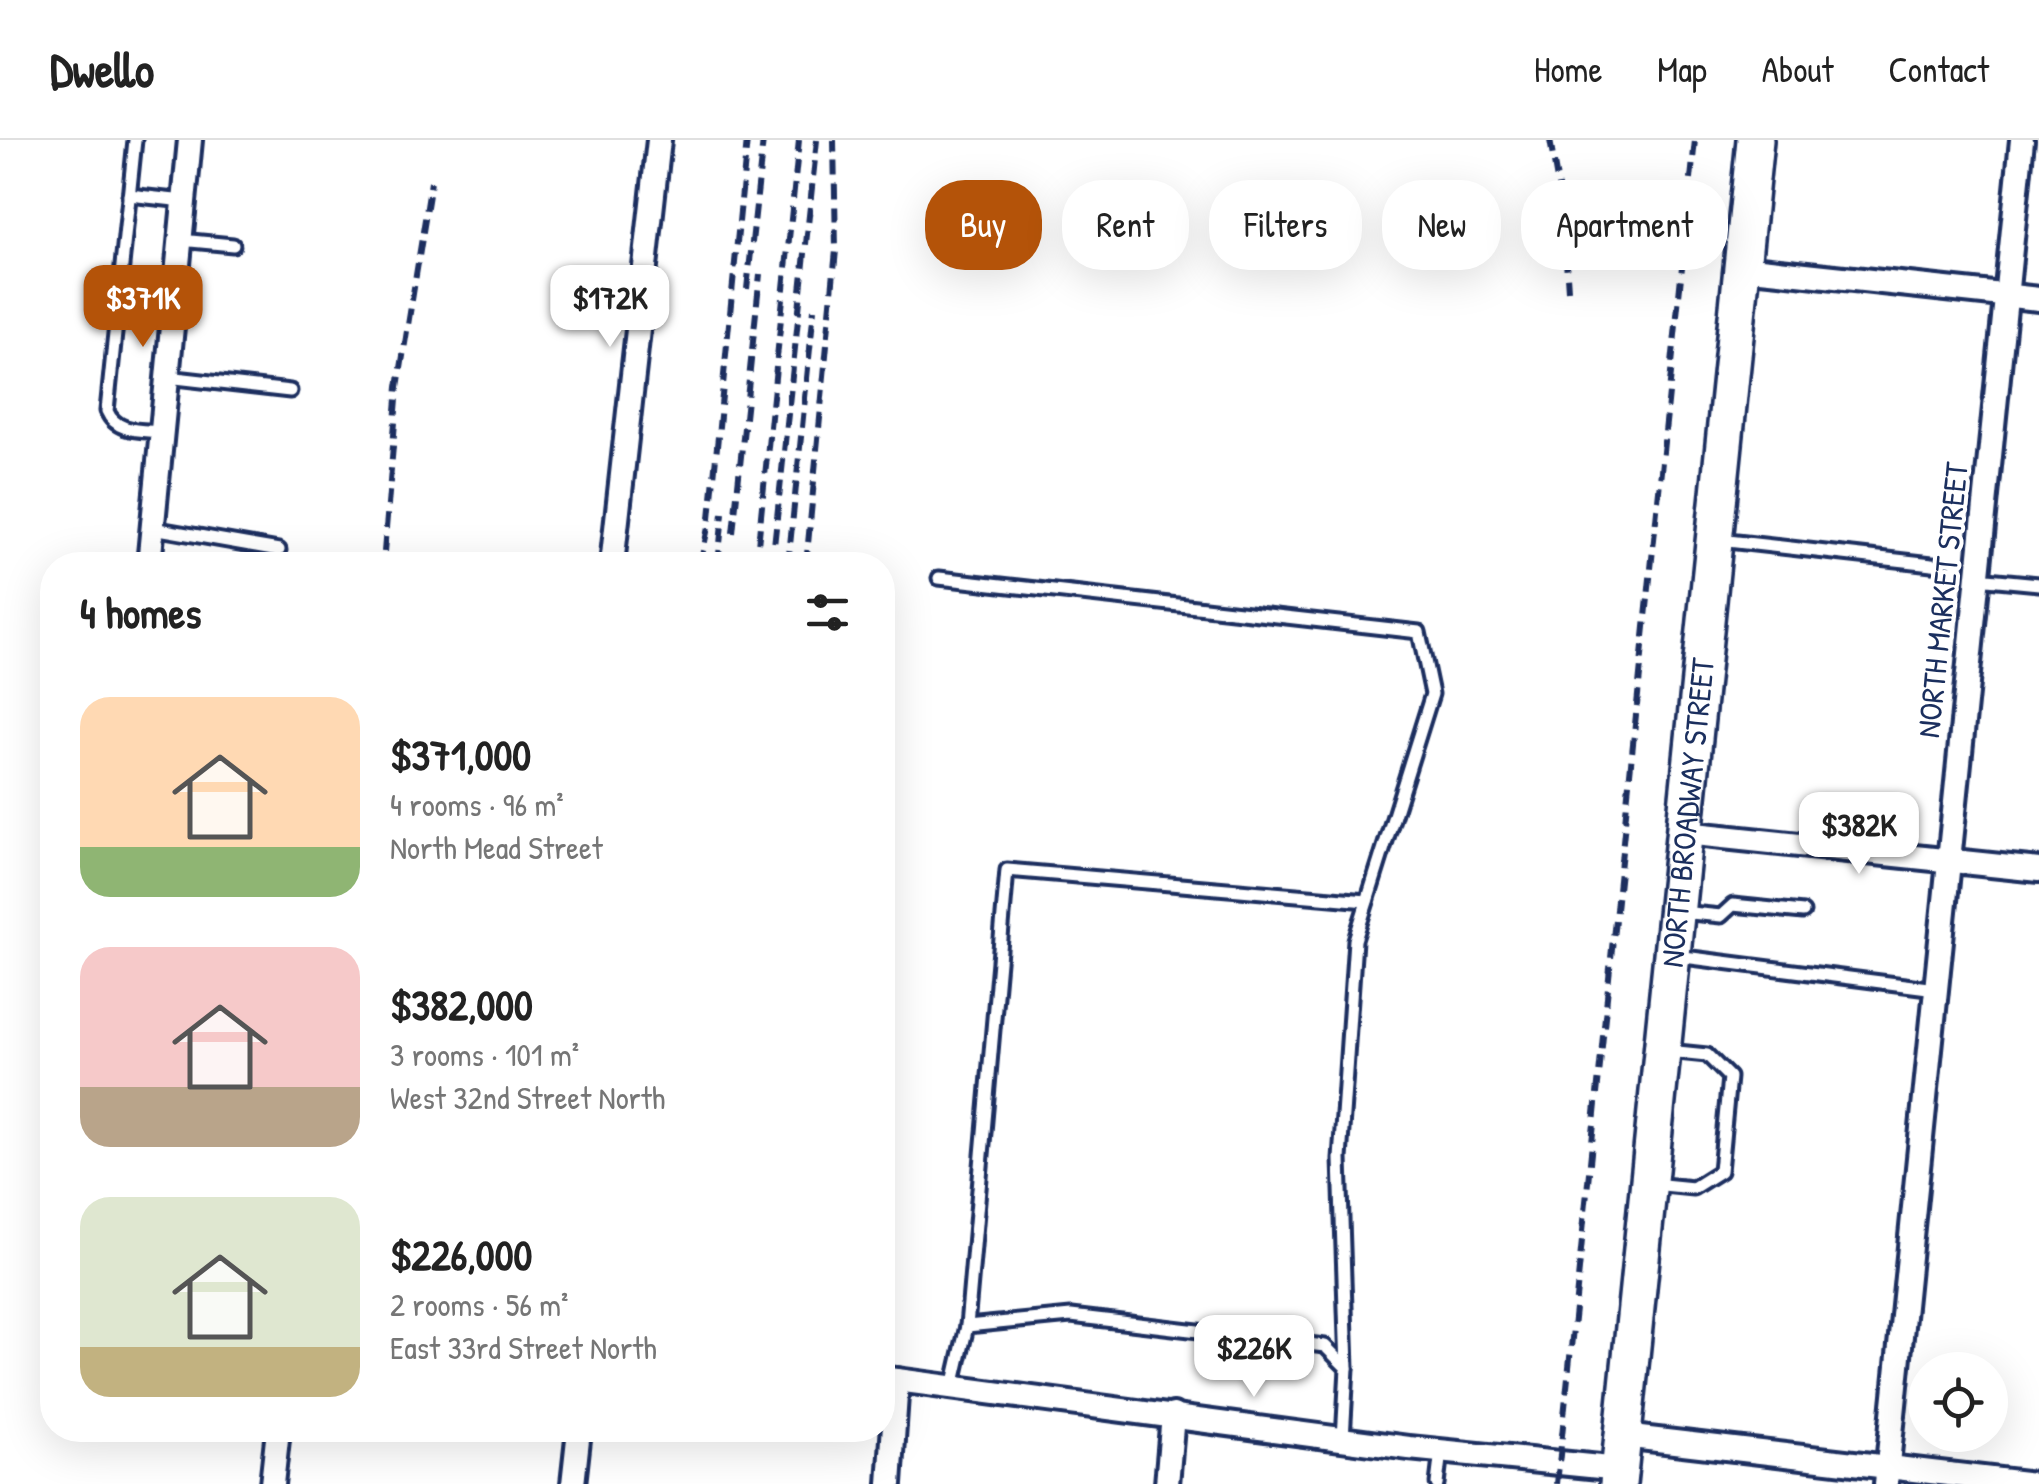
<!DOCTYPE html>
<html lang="en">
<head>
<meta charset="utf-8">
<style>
	:root { --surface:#fff; --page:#f6f6f6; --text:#222; --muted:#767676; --line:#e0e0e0; --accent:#b45309 }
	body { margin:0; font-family:"Patrick Hand",sans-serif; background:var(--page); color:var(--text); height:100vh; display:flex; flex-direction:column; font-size:38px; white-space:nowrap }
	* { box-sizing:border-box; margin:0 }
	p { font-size:32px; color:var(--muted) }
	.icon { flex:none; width:55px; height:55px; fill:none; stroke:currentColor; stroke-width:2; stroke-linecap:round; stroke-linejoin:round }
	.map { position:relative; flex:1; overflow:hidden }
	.details { position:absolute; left:40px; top:412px; width:855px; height:890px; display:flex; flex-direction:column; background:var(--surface); border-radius:40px; box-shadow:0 10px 40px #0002 }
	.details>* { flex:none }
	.guide { position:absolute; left:925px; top:40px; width:950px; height:90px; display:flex; gap:20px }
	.fabs { position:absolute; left:1908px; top:1212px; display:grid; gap:20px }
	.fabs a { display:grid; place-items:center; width:100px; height:100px; border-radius:50%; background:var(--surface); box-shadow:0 10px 40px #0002; font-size:50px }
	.price { position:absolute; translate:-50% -85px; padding:0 22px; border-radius:20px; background:#fff; color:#222; font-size:32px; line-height:65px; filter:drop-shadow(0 2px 5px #0008) }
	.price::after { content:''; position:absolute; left:50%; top:60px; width:30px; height:22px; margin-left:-15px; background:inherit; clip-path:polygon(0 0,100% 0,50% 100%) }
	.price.active { background:var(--accent); color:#fff }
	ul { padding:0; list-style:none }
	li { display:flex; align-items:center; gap:30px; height:250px; padding:0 40px }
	li span { display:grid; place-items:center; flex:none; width:280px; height:200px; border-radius:30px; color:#555 }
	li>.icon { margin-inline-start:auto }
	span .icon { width:120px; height:120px; fill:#fffc; stroke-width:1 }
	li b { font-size:42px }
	h2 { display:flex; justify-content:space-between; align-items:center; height:120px; padding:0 40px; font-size:42px }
	.pill { padding:0 35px; border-radius:40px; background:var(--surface); box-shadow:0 10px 40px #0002; font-size:35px; line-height:90px }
	.pill.active { background:var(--accent); color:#fff }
	header { display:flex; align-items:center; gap:60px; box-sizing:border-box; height:140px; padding:0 50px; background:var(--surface); border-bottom:2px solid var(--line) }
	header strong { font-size:48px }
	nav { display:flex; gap:55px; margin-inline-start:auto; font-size:35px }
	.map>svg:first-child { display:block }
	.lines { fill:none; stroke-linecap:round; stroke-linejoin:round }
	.service-casing { stroke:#1b2f5e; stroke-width:19 }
	.minor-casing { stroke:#1b2f5e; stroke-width:30 }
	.primary-casing { stroke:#1b2f5e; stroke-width:42 }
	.service { stroke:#fff; stroke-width:11 }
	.minor { stroke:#fff; stroke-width:22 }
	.primary { stroke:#fff; stroke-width:35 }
	.rail { stroke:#1b2f5e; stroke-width:6; stroke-dasharray:15 8; stroke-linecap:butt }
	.labels { text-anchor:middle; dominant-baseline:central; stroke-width:8; stroke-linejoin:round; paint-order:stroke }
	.street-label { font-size:32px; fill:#1b2f5e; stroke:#fff }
</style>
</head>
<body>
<header>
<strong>Dwello</strong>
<nav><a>Home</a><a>Map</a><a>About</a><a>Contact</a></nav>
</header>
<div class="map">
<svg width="2039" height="1344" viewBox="0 0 2039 1344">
	<rect width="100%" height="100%" fill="#fff"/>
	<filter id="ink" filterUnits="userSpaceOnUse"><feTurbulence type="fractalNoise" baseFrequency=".01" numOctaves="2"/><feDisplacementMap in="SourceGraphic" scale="20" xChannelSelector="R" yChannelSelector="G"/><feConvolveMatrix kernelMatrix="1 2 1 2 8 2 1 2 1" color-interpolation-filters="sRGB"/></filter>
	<g filter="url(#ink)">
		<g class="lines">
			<defs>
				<g id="service">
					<path d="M135 0 107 271C116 293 141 290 162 292"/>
					<path d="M129 55 184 61"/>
					<path d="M180 100 233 105"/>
					<path d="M167 237 290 251"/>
					<path d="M153 388 279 410"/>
					<path d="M1719 400 1941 425"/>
					<path d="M939 438 1419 492 1432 554 1355 800 1340 1019 1347 1228"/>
					<path d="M1977 438 2039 444"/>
					<path d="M1681 772 1721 776 1733 765 1803 772"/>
					<path d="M1676 816 1936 849"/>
					<path d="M1653 1044 1693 1048 1720 1031 1729 937 1707 915 1668 911"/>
					<path d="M967 1186 1007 730 1367 761"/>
					<path d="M953 1247 967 1186 1071 1176 1325 1206 1347 1228 1343 1299"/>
					<path d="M1437 1344 1441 1311"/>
				</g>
				<g id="minor">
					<path d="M1742 127 2039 159"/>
					<path d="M149 425 190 0"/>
					<path d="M612 425 659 0"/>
					<path d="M1685 693 2039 730"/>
					<path d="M882 1238 1409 1308 1620 1329"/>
					<path d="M1623 1296 2034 1344"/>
					<path d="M272 1344 278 1290"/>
					<path d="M573 1344 579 1290"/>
					<path d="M890 1344 897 1240"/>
					<path d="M1167 1344 1173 1275"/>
					<path d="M1886 1344 2022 0"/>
				</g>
				<g id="primary">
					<path id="s1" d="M1618 1344 1755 0"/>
				</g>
			</defs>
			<use href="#service" class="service-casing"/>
			<use href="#minor" class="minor-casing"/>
			<use href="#primary" class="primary-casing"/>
			<use href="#service" class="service"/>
			<use href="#minor" class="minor"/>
			<use href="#primary" class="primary"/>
			<g class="rail">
				<path d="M1550 0 1563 75 1568 150"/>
				<path d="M747 149 763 0"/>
				<path d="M733 393 760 134"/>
				<path d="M384 412 398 247 431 42"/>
				<path d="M700 425 710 378 747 0"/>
				<path d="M718 425 723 373"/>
				<path d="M756 425 799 0"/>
				<path d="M772 425 817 0"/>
				<path d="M788 425 814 169"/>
				<path d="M806 425 836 110 834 0"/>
				<path d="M1557 1344 1695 0"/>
			</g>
		</g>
	</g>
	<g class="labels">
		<g class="street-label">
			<text transform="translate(1942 460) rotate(-84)">NORTH MARKET STREET</text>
			<text stroke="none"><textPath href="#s1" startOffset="675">NORTH BROADWAY STREET</textPath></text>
		</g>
	</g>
</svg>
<div class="fabs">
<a><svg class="icon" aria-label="locate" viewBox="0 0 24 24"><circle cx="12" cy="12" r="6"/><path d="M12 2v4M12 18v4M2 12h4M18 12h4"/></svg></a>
</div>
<b class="price active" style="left:143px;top:210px">$371K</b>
<b class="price" style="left:610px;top:210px">$172K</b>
<b class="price" style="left:1859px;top:737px">$382K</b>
<b class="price" style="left:1254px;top:1260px">$226K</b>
<div class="guide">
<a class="pill active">Buy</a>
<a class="pill">Rent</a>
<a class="pill">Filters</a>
<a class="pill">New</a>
<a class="pill">Apartment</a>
</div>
<section class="details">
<h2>4 homes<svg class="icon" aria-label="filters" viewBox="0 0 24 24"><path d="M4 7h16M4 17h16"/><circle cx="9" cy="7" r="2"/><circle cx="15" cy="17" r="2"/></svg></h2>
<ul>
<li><span style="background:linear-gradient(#ffd9b3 75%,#8fb573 0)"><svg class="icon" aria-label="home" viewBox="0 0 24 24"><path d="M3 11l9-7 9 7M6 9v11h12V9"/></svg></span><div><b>$371,000</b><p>4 rooms · 96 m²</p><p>North Mead Street</p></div></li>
<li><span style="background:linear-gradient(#f6c9c9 70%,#b9a48a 0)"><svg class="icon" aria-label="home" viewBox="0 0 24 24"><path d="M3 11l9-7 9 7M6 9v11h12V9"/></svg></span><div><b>$382,000</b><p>3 rooms · 101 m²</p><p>West 32nd Street North</p></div></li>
<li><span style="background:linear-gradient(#dfe7d0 75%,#c2b280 0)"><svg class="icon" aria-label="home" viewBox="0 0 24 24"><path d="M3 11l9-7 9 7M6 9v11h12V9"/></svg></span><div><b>$226,000</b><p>2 rooms · 56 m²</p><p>East 33rd Street North</p></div></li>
</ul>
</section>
</div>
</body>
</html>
